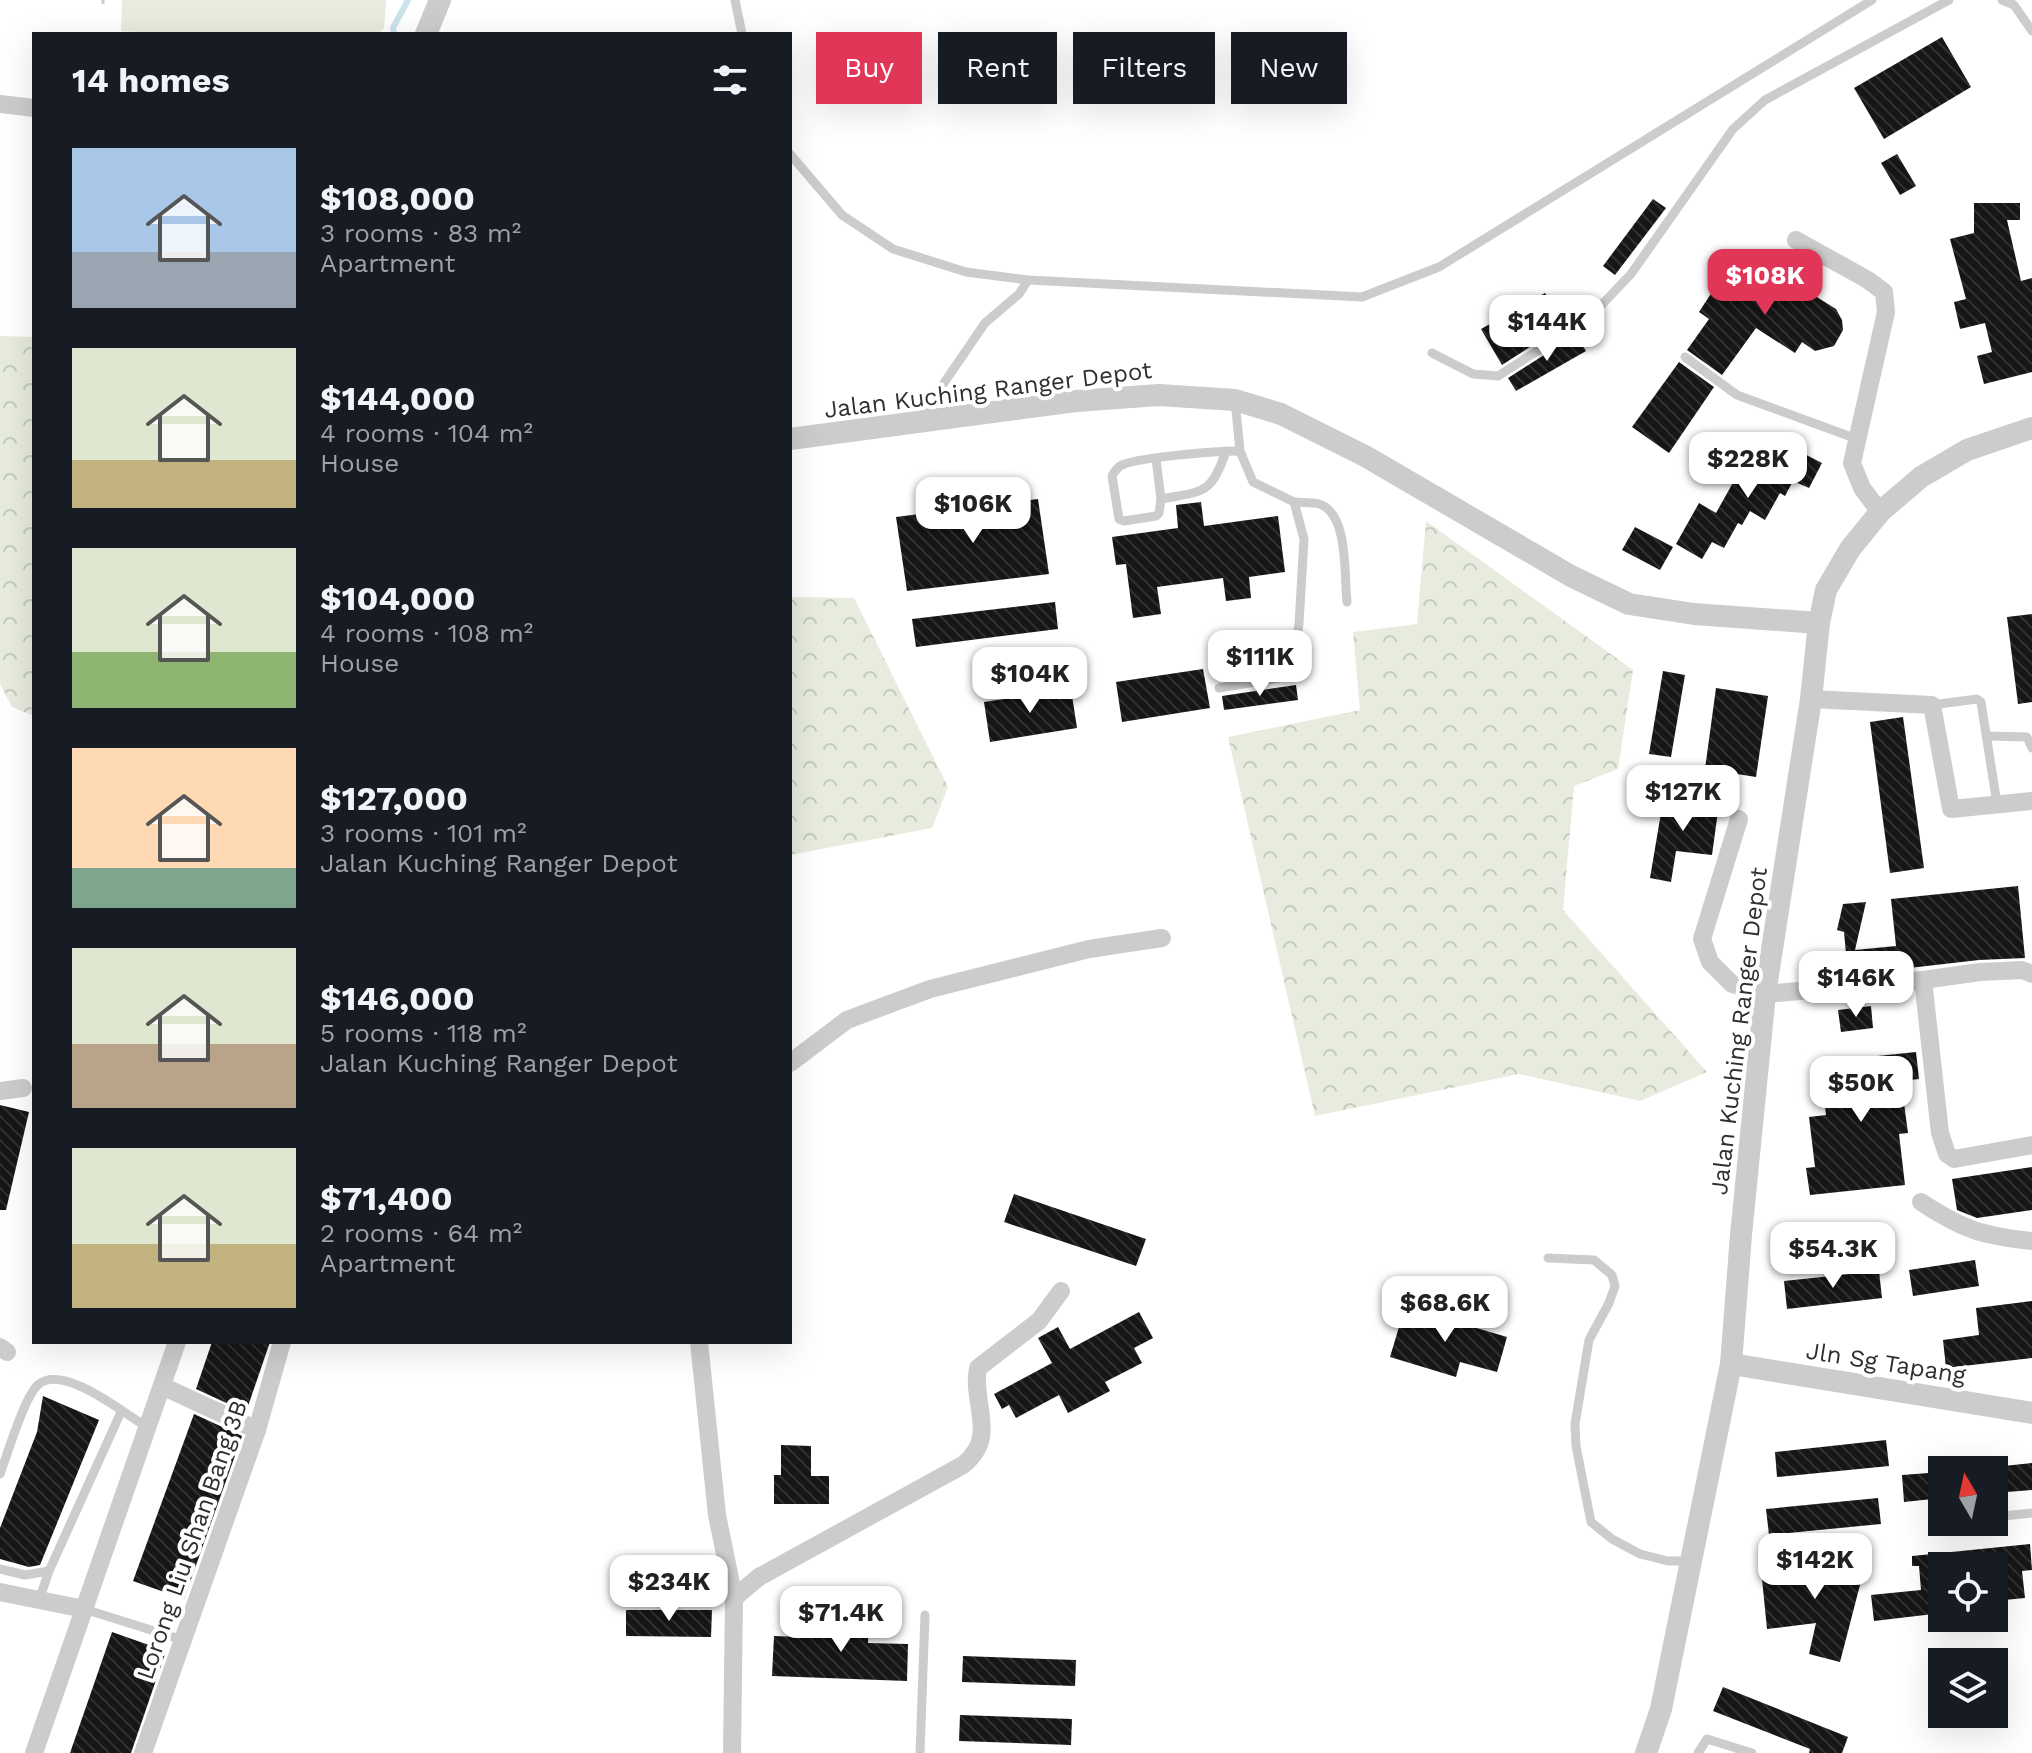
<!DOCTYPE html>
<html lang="en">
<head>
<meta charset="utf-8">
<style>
	:root { --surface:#171b24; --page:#20242c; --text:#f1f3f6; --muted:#9ea1a6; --accent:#e23659 }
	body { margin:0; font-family:"Work Sans",sans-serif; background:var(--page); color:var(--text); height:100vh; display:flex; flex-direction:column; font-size:30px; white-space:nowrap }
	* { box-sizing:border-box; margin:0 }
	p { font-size:26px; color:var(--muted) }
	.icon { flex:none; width:44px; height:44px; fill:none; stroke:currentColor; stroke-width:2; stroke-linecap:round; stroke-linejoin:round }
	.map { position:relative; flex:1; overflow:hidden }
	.drawer { position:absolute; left:32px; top:32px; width:760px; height:1312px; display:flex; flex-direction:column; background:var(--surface); border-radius:0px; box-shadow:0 8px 32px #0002 }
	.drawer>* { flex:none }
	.guide { position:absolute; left:816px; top:32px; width:760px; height:72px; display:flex; gap:16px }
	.needle { width:52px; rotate:351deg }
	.controls { position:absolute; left:1928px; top:1456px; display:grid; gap:16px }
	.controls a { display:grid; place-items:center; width:80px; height:80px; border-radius:0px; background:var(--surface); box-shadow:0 8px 32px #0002; font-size:40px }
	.price { position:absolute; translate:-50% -68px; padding:0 18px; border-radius:16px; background:#fff; color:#222; font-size:26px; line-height:52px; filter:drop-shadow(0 2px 4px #0008) }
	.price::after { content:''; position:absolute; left:50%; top:48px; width:24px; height:18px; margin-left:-12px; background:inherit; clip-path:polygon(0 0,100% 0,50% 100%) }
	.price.active { background:var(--accent); color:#fff }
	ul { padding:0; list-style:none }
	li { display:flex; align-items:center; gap:24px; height:200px; padding:0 40px }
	li span { display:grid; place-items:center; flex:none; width:224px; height:160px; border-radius:0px; color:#555 }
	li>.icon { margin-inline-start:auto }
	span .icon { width:96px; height:96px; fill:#fffc; stroke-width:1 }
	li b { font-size:34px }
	h2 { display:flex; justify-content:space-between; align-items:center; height:96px; padding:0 40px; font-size:34px }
	.chip { padding:0 28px; border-radius:0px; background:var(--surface); box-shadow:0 8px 32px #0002; font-size:28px; line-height:72px }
	.chip.active { background:var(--accent); color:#fff }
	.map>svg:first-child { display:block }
	.green { fill:#e7ecde }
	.forest { fill:url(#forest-crowns) }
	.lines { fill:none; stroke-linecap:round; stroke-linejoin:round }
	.stream { stroke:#cae3eb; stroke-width:6 }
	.building { fill:url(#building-back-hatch) }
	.path { stroke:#ccc; stroke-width:3; stroke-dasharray:4 4; stroke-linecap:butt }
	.service { stroke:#ccc; stroke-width:9 }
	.minor { stroke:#ccc; stroke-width:18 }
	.tertiary { stroke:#ccc; stroke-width:22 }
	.labels { text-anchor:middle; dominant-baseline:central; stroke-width:8; stroke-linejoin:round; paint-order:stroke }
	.street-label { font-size:24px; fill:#2f2f2f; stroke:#fff }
</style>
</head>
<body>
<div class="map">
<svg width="2032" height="1753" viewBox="0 0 2032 1753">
	<defs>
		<pattern id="forest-crowns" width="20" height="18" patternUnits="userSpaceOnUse" patternTransform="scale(2)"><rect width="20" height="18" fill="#e7ecde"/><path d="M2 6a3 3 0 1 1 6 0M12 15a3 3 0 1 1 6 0" fill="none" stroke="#c6cbbf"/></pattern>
		<pattern id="building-back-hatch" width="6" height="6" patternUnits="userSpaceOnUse" patternTransform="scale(2)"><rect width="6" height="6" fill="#161616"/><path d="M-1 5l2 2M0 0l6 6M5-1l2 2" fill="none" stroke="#303030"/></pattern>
	</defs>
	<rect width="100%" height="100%" fill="#fff"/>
	<path class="green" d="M122 0H386L384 28 377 34H172L121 31Z"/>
	<g class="forest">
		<path d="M0 336 34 337V716L12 707 0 684Z"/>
		<path d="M1426 521 1633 670 1618 769 1574 786 1563 910 1707 1072 1640 1101 1519 1074 1315 1116 1228 737 1360 710 1353 632 1417 624Z"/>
		<path d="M790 597 854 598 948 787 932 828 790 855Z"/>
	</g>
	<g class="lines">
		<path class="stream" d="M394 34 393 28 408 0"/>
	</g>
	<g class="building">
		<path d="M1942 37 1971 87 1884 139 1854 88Z"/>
		<path d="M1897 154 1916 186 1900 195 1881 163Z"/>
		<path d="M1653 199 1666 208 1615 275 1603 266Z"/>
		<path d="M1974 203H2020V220H2007L2021 281 2032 278V372L1984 384 1977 356 1992 352 1985 323 1960 329 1954 302 1966 299 1950 239 1974 233Z"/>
		<path d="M1765 261 1794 279 1801 268 1813 275 1804 289 1836 309 1842 320 1843 330 1834 346 1815 351 1802 342 1795 353 1756 328 1722 375 1687 350 1709 319 1699 312 1714 289 1728 299 1747 270 1756 275Z"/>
		<path d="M1545 293 1564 325 1502 365 1481 329Z"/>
		<path d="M1571 338 1573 341 1578 338 1586 351 1516 391 1508 378Z"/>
		<path d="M1679 362 1714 387 1669 453 1632 427Z"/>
		<path d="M1779 441 1822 463 1809 488 1793 481 1785 496 1780 493 1765 520 1750 511 1742 525 1738 523 1724 548 1712 542 1702 559 1676 544 1699 503 1716 513 1739 472 1757 483Z"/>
		<path d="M1038 499 1049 574 907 591 896 517Z"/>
		<path d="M1201 502 1204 526 1278 516 1285 572 1249 577 1251 598 1226 601 1223 578 1157 587 1161 614 1133 618 1126 564 1116 565 1112 537 1178 528 1176 505Z"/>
		<path d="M1635 527 1673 547 1660 570 1622 550Z"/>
		<path d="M1055 602 1058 629 916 647 912 619Z"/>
		<path d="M2032 614V702L2018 704 2007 617Z"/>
		<path d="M1203 669 1210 708 1122 722 1116 682Z"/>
		<path d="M1663 671 1685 675 1671 757 1649 754Z"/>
		<path d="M1296 685 1298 700 1224 710 1222 696Z"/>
		<path d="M1716 688 1768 696 1756 777 1705 769Z"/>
		<path d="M1071 689 1077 728 990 742 984 702Z"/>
		<path d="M1903 717 1924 868 1890 873 1870 722Z"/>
		<path d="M1664 795 1719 804 1712 855 1676 851 1671 882 1650 878Z"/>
		<path d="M2018 886 2025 958 1979 960 1848 975 1844 932 1837 930 1843 904 1866 902 1855 950 1896 946 1891 899Z"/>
		<path d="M1871 1006 1873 1028 1841 1032 1838 1010Z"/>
		<path d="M1916 1052 1919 1079 1901 1081 1908 1133 1899 1134 1905 1185 1810 1195 1806 1168 1815 1167 1809 1117 1826 1115 1820 1062Z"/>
		<path d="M0 1105 29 1112 6 1210H0Z"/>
		<path d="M2032 1167V1210L1977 1218 1957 1210 1952 1179Z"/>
		<path d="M1014 1194 1146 1239 1136 1266 1004 1222Z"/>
		<path d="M1975 1260 1979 1286 1913 1296 1909 1270Z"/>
		<path d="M1879 1271 1882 1298 1787 1309 1784 1281Z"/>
		<path d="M2032 1301V1358L1946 1368 1943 1340 1979 1335 1976 1308Z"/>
		<path d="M1405 1307 1507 1337 1497 1372 1460 1362 1456 1377 1390 1357Z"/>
		<path d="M1139 1312 1153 1338 1134 1348 1142 1363 1105 1382 1110 1391 1068 1413 1059 1395 1016 1418 1009 1405 1002 1409 994 1394 1052 1363 1038 1338 1058 1327 1070 1349Z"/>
		<path d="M212 1342H270L246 1412 196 1389Z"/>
		<path d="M43 1396 99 1420 40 1565 29 1567 0 1559V1528L37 1432Z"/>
		<path d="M194 1414 242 1436 184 1599 133 1581Z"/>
		<path d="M1886 1440 1889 1466 1777 1477 1775 1452Z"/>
		<path d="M781 1445 811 1446V1476H829V1504H774V1475H781Z"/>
		<path d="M2032 1463V1490L1994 1493V1467Z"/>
		<path d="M1942 1472V1498L1904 1502 1902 1475Z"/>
		<path d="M1878 1498 1881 1524 1769 1535 1766 1509Z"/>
		<path d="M2030 1544 2032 1570 2022 1571 2025 1598 1994 1601V1566H1942V1613L1874 1621 1871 1595 1921 1590 1919 1566H1912V1556Z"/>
		<path d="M1867 1558 1840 1662 1809 1654 1816 1623 1767 1629 1761 1569Z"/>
		<path d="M626 1610H712L711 1637 626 1636Z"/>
		<path d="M828 1614 869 1615 868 1643 908 1644 907 1681 772 1676 774 1636 827 1638Z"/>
		<path d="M112 1632 166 1651 131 1753H70Z"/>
		<path d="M963 1656 1076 1660 1075 1686 962 1682Z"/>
		<path d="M1723 1687 1848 1737 1842 1753H1809L1810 1749 1713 1711Z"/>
		<path d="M960 1715 1072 1719 1071 1745 959 1741Z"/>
	</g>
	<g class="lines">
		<path class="path" d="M103 0V7"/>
		<g class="service">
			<path d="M735 0 742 34"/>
			<path d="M2002 0 2014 5 2032 31"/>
			<path d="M790 154 842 215 893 249 966 272 1028 280 1362 297 1439 267 1872 0"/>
			<path d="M1432 353 1473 374 1498 376 1589 318 1631 274 1733 129 1765 100 1949 0"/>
			<path d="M1685 357 1737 395 1857 439"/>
			<path d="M920 418 985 323 1019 294 1028 280"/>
			<path d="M1226 451C1211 495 1204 491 1161 499L1159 513 1156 516 1124 521 1119 519 1112 476C1115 471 1115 470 1120 466 1136 457 1219 451 1240 451"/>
			<path d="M1156 459 1161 499"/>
			<path d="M1294 502C1302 503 1311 502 1319 504 1349 513 1344 576 1347 602"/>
			<path d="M1219 688 1279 678 1291 674 1299 624 1304 539 1294 502 1253 482 1240 451 1235 400"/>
			<path d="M1932 705 1977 699 1981 702 1997 804"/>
			<path d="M1988 736 2027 737 2032 748"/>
			<path d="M1548 1258 1594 1260 1612 1275 1615 1286 1609 1303 1589 1340 1575 1424 1576 1446 1591 1522 1612 1539 1640 1554 1668 1561H1689"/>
			<path d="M0 1474C7 1456 25 1394 39 1384 64 1364 125 1414 148 1428"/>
			<path d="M1994 1517 2032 1513"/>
			<path d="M0 1569 25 1575 49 1571 121 1412"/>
			<path d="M39 1600 49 1571"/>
			<path d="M84 1609 183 1640"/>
			<path d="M920 1753 925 1615"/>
			<path d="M1698 1753 1707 1739 1752 1753"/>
		</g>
		<g class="minor">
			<path d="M0 104 34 108"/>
			<path d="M1796 240 1868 280 1884 292 1886 312 1852 463 1862 488 1880 512"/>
			<path d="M1811 699 1932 705 1951 809 2032 801"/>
			<path d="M1739 819 1702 939 1710 962 1732 984 1765 994 1923 980 1980 972 2022 970 2032 974"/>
			<path d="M1923 980 1940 1133 1947 1154 1954 1159 2032 1145"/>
			<path d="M790 1063 847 1020 930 989 1089 949 1162 938"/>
			<path d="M0 1091 23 1088"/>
			<path d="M1921 1202C1962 1229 1982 1236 2032 1241"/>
			<path d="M699 1342 717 1515 734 1598"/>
			<path d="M0 1347 7 1352"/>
			<path d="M162 1386 257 1430"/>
			<path d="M0 1592 84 1609"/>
			<path d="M34 1753 177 1342"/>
			<path d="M143 1753 257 1430 282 1342"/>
			<path d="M732 1753 734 1598 759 1577 963 1465C999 1436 971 1405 978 1368L1039 1321 1061 1291"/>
		</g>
		<g class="tertiary">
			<path d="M426 34 440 0"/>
			<path d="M790 439 1076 401 1159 395 1235 400 1281 414 1365 456 1571 576 1629 604 1694 614 1819 623"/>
			<path d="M1731 1364 2032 1413"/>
			<path d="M1646 1753 1661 1709 1731 1364 1741 1235 1765 994 1811 699 1819 623 1826 590 1850 549 1880 512 1921 477 1967 450 2032 428"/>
		</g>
	</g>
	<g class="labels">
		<g class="street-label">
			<text transform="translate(988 390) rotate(-7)">Jalan Kuching Ranger Depot</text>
			<text transform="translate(1739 1031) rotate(-83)">Jalan Kuching Ranger Depot</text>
			<text transform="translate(1886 1363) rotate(9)">Jln Sg Tapang</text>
			<text transform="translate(192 1540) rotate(-71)">Lorong Liu Shan Bang 3B</text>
		</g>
	</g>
</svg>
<div class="controls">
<a><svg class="needle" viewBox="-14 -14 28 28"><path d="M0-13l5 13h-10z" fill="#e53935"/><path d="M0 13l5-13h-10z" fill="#9ea1a6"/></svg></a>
<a><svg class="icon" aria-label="locate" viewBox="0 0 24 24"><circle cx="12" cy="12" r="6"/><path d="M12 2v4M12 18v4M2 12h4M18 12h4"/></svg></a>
<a><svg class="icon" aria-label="layers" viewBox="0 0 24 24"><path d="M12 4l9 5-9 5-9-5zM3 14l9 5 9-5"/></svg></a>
</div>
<b class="price active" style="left:1765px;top:317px">$108K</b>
<b class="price" style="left:1547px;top:363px">$144K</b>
<b class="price" style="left:1748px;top:500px">$228K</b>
<b class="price" style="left:973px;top:545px">$106K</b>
<b class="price" style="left:1260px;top:698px">$111K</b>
<b class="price" style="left:1030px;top:715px">$104K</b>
<b class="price" style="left:1683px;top:833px">$127K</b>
<b class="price" style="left:1856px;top:1019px">$146K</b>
<b class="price" style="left:1861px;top:1124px">$50K</b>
<b class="price" style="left:1833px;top:1290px">$54.3K</b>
<b class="price" style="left:1445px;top:1344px">$68.6K</b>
<b class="price" style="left:1815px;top:1601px">$142K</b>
<b class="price" style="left:669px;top:1623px">$234K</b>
<b class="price" style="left:841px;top:1654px">$71.4K</b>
<div class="guide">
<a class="chip active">Buy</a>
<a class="chip">Rent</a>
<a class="chip">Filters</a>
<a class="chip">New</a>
</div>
<section class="drawer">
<h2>14 homes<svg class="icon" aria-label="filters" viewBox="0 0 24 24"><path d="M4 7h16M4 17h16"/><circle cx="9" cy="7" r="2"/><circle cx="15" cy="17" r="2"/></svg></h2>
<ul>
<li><span style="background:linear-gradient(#a9c7e8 65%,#9aa5b1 0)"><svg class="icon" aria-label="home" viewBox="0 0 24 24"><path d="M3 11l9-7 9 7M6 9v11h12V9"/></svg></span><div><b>$108,000</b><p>3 rooms · 83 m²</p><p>Apartment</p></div></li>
<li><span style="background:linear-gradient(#dfe7d0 70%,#c2b280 0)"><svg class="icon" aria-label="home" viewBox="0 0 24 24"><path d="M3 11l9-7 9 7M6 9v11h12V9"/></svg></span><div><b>$144,000</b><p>4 rooms · 104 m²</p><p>House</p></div></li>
<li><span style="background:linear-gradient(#dfe7d0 65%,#8fb573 0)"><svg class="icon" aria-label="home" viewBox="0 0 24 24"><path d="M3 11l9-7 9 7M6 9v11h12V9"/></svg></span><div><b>$104,000</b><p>4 rooms · 108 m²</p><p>House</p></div></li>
<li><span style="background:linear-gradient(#ffd9b3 75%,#7fa58c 0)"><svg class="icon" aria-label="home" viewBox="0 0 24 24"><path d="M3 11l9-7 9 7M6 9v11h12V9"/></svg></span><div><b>$127,000</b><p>3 rooms · 101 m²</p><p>Jalan Kuching Ranger Depot</p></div></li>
<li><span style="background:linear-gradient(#dfe7d0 60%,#b9a48a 0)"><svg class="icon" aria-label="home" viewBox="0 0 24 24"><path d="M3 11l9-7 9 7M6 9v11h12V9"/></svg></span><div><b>$146,000</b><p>5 rooms · 118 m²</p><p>Jalan Kuching Ranger Depot</p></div></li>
<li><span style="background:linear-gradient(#dfe7d0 60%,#c2b280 0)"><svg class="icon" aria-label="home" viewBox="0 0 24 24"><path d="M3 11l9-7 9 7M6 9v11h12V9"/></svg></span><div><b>$71,400</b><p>2 rooms · 64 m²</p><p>Apartment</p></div></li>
</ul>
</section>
</div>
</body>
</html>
